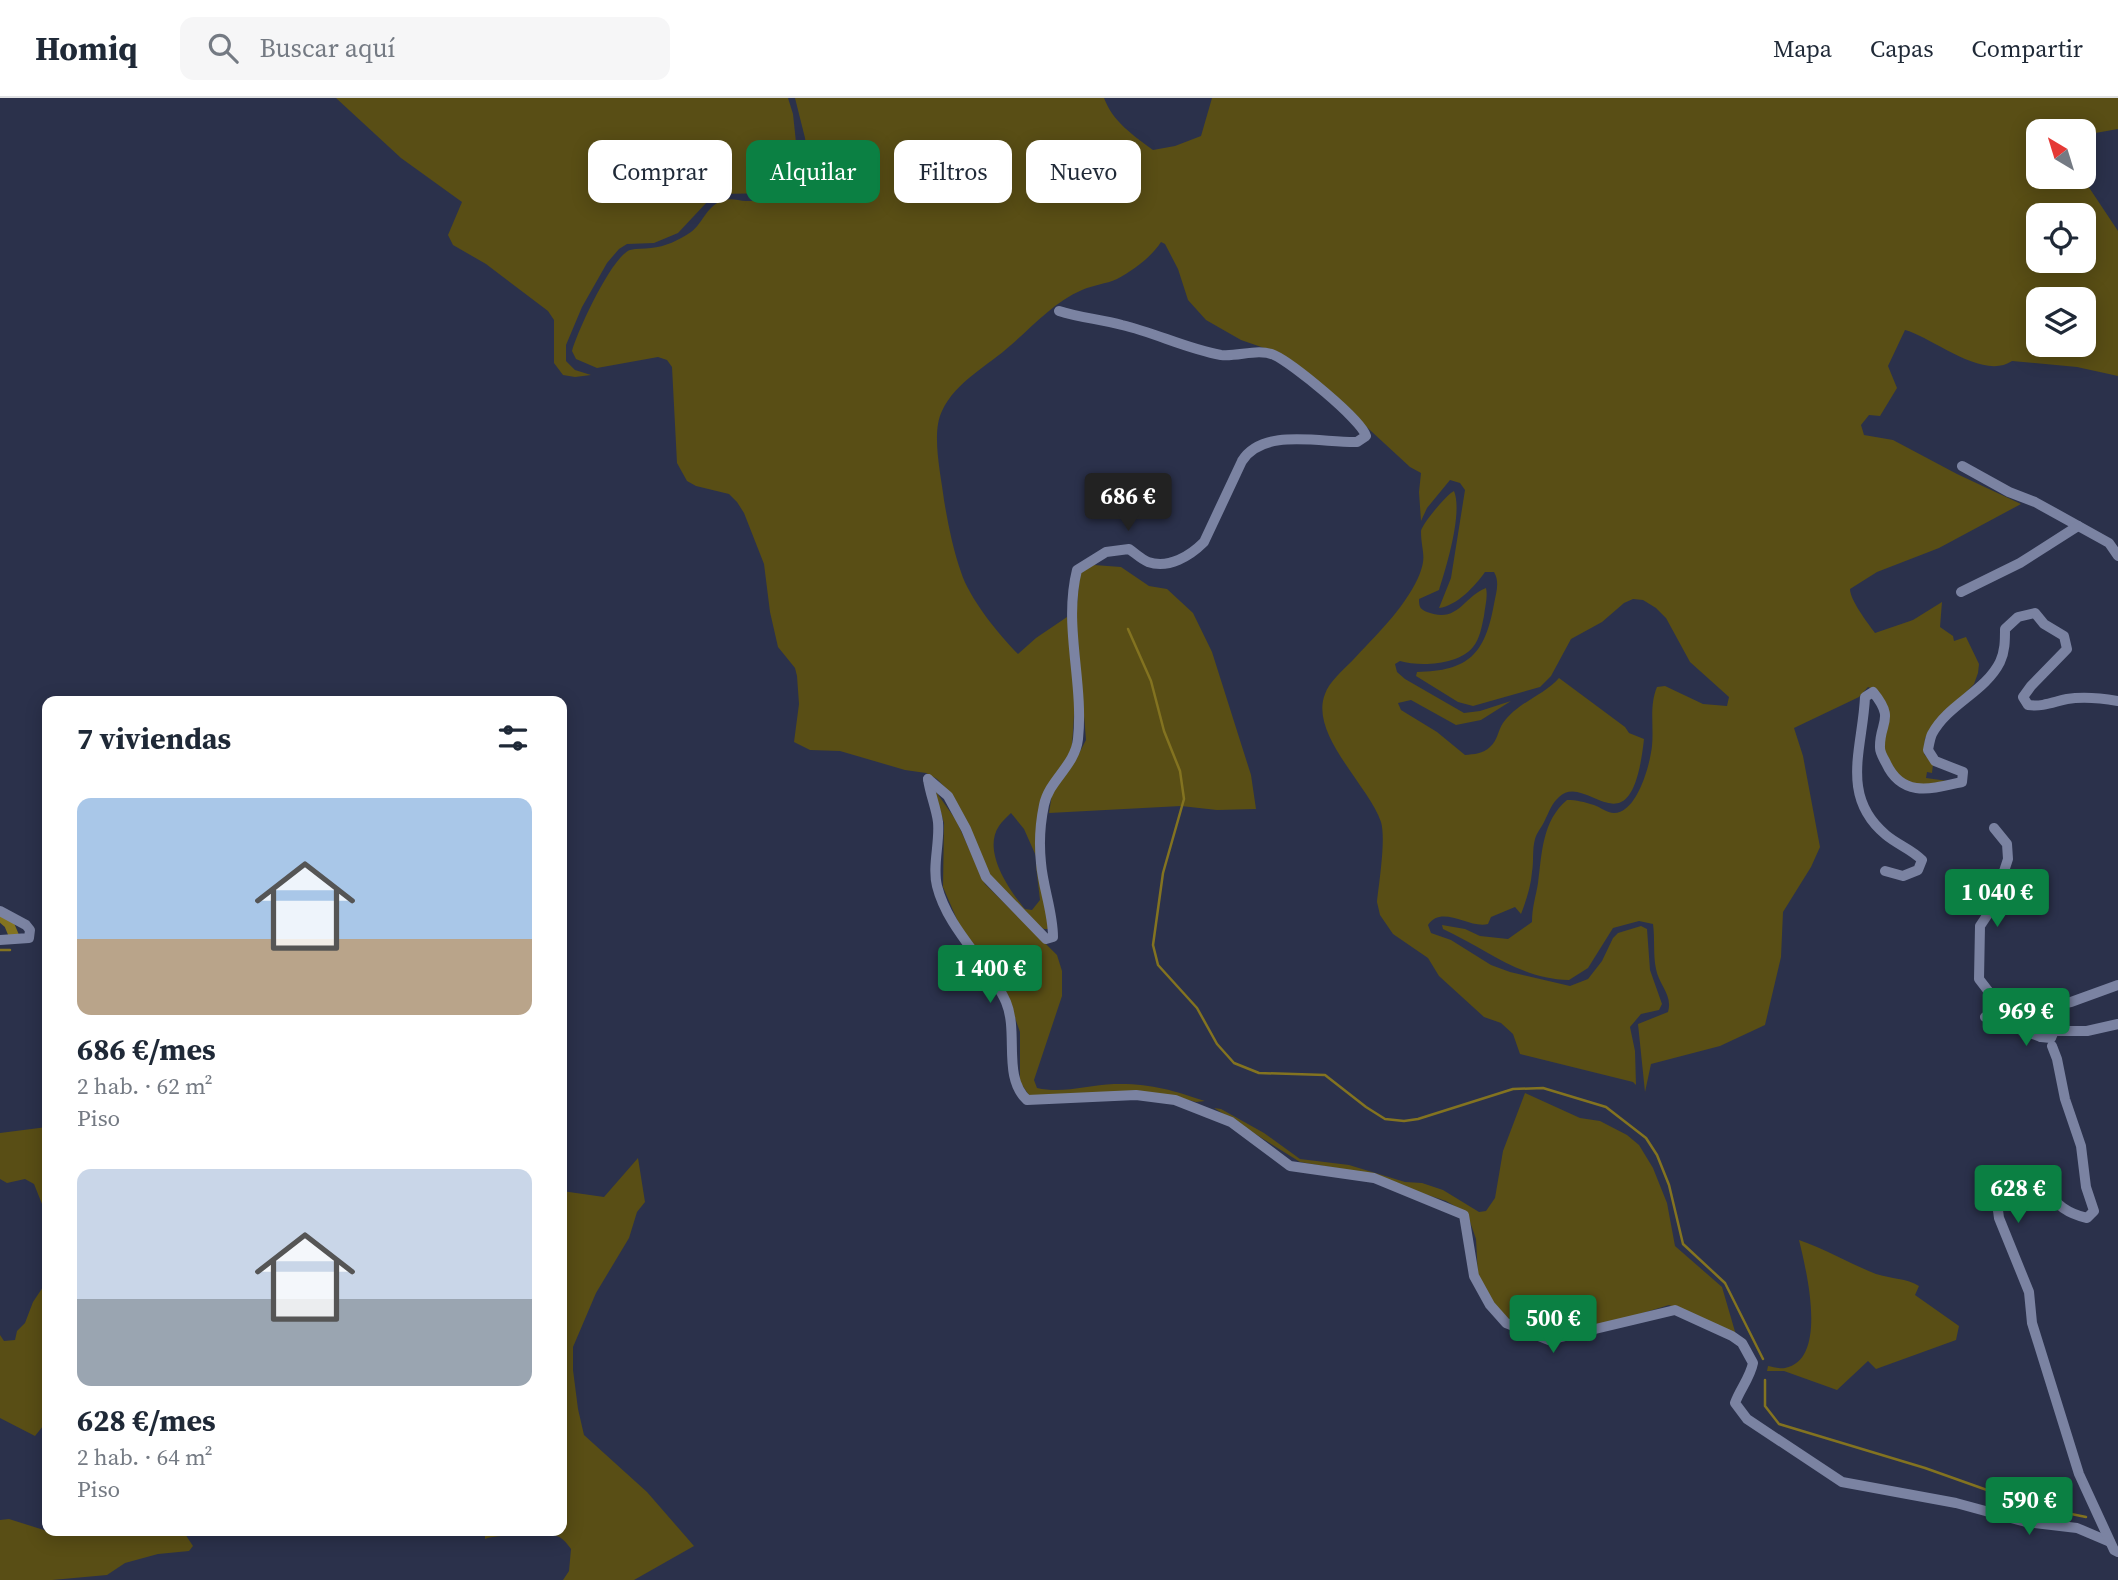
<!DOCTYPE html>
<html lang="es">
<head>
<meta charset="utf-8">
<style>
	:root { --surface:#fff; --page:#f6f6f7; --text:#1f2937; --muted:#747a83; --line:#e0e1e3; --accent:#0b8043 }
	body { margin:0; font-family:"Source Serif 4",serif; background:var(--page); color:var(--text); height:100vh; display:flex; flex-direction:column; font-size:26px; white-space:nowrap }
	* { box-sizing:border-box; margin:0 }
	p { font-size:23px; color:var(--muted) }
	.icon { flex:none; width:38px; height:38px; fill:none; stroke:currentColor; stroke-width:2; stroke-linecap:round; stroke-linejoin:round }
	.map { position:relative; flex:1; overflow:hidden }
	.sheet { position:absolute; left:42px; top:598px; width:525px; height:840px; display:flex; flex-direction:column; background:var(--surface); border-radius:14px; box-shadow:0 4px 18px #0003 }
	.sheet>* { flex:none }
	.guide { position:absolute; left:588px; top:42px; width:665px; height:63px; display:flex; gap:14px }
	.needle { width:46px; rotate:322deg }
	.fabs { position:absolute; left:2026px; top:21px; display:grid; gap:14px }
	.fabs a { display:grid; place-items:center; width:70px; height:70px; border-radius:14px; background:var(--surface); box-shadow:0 4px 18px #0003; font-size:35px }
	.price { position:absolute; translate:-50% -60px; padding:0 16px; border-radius:7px; background:var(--accent); color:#fff; font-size:23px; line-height:46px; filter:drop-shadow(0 2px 4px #0008) }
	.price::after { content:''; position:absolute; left:50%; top:42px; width:21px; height:16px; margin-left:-10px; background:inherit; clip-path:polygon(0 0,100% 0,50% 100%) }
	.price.current { background:#222; color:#fff }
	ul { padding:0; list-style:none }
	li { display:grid; align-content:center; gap:14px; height:371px; padding:0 35px }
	li span { display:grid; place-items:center; height:217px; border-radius:14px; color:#555 }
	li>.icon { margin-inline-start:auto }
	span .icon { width:126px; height:126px; fill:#fffc; stroke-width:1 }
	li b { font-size:30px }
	h2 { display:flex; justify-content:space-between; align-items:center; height:84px; padding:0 35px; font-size:30px }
	.tag { padding:0 24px; border-radius:14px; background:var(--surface); box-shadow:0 4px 18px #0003; font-size:24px; line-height:63px }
	.tag.current { background:var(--accent); color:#fff }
	header { display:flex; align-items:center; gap:42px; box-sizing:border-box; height:98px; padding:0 35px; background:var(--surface); border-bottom:2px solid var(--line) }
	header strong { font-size:33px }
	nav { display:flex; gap:38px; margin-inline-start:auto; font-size:24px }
	.search { width:490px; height:63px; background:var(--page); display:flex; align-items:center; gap:18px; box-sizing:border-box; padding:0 24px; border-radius:14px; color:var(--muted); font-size:26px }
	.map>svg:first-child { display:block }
	.green { fill:#594e15; fill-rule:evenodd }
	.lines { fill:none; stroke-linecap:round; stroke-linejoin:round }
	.stream { stroke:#837320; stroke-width:2.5 }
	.canal { stroke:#837320; stroke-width:10 }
	.street { stroke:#7b83a2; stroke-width:10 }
</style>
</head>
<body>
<header>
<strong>Homiq</strong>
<div class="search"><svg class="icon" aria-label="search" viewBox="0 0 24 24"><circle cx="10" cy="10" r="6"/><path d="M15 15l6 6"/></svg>Buscar aquí</div>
<nav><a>Mapa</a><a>Capas</a><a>Compartir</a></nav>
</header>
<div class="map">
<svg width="2118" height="1482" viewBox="0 0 2118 1482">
	<rect width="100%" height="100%" fill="#2b314b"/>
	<g class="green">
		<path d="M336 0H788L793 16 800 82 796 91 787 95 717 96 708 103 678 135 654 145 627 146 619 151 607 165 582 209 566 247V263L575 272 591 277 575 279 563 277 554 265V222L548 213 486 166 453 147 448 137 462 104 401 60Z"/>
		<path d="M795 0H1104C1113 24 1133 37 1153 52L1175 48 1201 38 1212 0H2118V31L2084 37V33H2039V79H2082L2118 133V278L2077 269 2012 263C1983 283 1932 239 1905 232L1888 268 1897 290 1880 318 1869 317 1861 327 1864 337 1893 342 1957 376 2021 406 1939 450 1877 474 1850 491C1850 502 1867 524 1875 535L1913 522 1942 504 1940 529 1953 538 1954 543 1966 539 1979 566 1978 575 1974 586 1937 624 1925 640 1924 656 1933 666 1932 675 1927 674 1926 680 1955 684 1938 687 1908 686 1892 672 1882 651 1889 623 1876 592 1868 589 1859 599 1794 630 1803 658 1820 749 1811 769 1783 814 1781 859 1765 927 1720 948 1651 966 1645 994 1638 926 1668 914C1673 897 1659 887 1656 871 1653 857 1655 840 1653 826L1639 823 1613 830 1588 870 1569 882C1519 881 1485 850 1443 831L1442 827 1465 831 1480 838 1508 841 1532 824C1532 809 1536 798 1538 785 1542 755 1542 723 1567 702 1577 702 1584 704 1594 707 1600 709 1607 715 1614 715 1637 715 1650 667 1652 648 1654 628 1649 608 1657 589L1665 588 1703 606 1727 608 1729 599 1690 564 1666 520 1656 510 1643 502 1633 501 1624 505 1602 524 1571 541 1551 578 1540 589 1473 608 1458 604 1416 578 1417 574C1469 573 1485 556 1494 506 1496 495 1500 484 1494 474H1485C1476 487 1457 508 1439 510L1451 480 1465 392 1460 385 1450 382 1427 410 1421 423 1419 394 1421 375 1410 369 1358 321 1270 252 1241 242 1206 222 1188 202 1178 171 1165 146 1161 144C1151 159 1134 172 1117 181 1106 186 1093 187 1082 192 1054 204 1033 228 1011 247 988 268 956 283 942 313 931 335 941 377 944 402 948 426 953 451 961 474 969 500 999 537 1018 556L1036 540 1067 519C1078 555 1075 609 1072 647L1070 657 1043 698 1036 758 1024 731 1011 715C1007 719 1002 723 999 728 982 753 1009 792 1025 811L1032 812 1040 802 1036 768 1037 764 1049 831H1044L1034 824 990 779 951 696 937 681 926 675 905 672 840 653 810 652 794 644 799 606 797 578 795 570 778 549 770 514 764 466 744 415 737 404 729 396 696 388 687 383 677 365 672 269 667 262 658 259 597 270 576 261 572 253C577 234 612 158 630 152 637 150 644 151 651 150 665 149 679 142 691 134 705 123 706 107 725 102 732 100 739 103 746 103 768 103 797 104 811 85L805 40ZM2039 117H2084V163H2039ZM2039 201H2084V247H2039Z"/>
		<path d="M1454 393C1463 415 1446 470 1439 492L1419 501C1419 509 1420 511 1427 514 1458 526 1463 499 1486 490 1488 499 1485 508 1484 518 1482 527 1480 541 1473 549 1459 567 1420 569 1400 563L1395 566 1397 574 1405 581 1464 615 1480 613 1511 603 1481 622 1456 627 1411 602 1398 605 1401 612 1437 634 1465 657C1474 656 1483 656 1490 649 1498 642 1498 632 1503 625 1518 604 1543 598 1559 580L1625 629 1629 635 1644 641C1631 761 1587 672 1559 699 1552 705 1549 714 1545 722 1542 729 1537 734 1535 741 1532 752 1534 763 1532 774 1531 788 1526 803 1521 816L1515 809 1491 819 1488 826C1469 831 1442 806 1428 827L1431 835 1451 842 1491 867 1510 874 1570 888 1588 881 1602 863 1613 840 1618 835 1641 828 1647 831 1650 872 1662 906 1659 912 1641 916 1630 929 1635 953 1636 987 1633 984 1520 956 1513 936 1501 925 1484 919 1439 878 1428 860 1393 836 1380 817 1377 804C1379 785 1386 741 1381 724 1369 688 1309 636 1325 596 1329 584 1343 572 1352 563 1376 537 1403 512 1418 480 1428 457 1421 454 1421 433 1422 426 1447 396 1454 393Z"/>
		<path d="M1094 467 1121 469 1149 488 1167 491 1193 515 1212 554 1251 677 1256 711 1217 712 1181 708 1049 715 1052 696 1074 665 1086 642 1076 518 1080 473Z"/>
		<path d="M934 691 956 722 985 786 1057 857 1062 873V898L1034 982 1037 990C1063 996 1088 987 1114 986 1150 985 1172 992 1205 1003L1196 1004 1166 996 1029 997 1020 984V934L1008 900 958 824 943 789 944 725Z"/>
		<path d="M1525 995 1580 1020 1600 1023 1627 1037 1639 1047 1653 1070 1667 1105 1675 1148 1722 1189 1736 1237 1669 1207 1620 1222 1550 1236 1524 1229 1510 1222 1492 1206 1478 1178 1476 1141 1467 1115 1446 1103 1354 1073 1300 1064 1214 1010 1221 1011 1264 1035 1300 1061 1349 1067 1405 1084 1422 1085 1443 1092 1479 1114 1486 1113 1495 1100 1503 1053Z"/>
		<path d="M47 1029V1108L42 1106 34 1086 25 1081 7 1085 0 1081V1035Z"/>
		<path d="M638 1060 645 1104 637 1114 629 1140 596 1195 573 1249V1272L578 1311 584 1337 647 1394 694 1448 634 1482H563L569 1473 571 1451C566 1444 562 1439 554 1437 543 1435 493 1437 485 1441V1433H562V1093L604 1099Z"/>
		<path d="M1799 1142C1826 1151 1850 1166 1876 1176 1891 1181 1907 1180 1919 1188L1915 1197 1959 1228 1956 1242 1876 1271 1868 1263 1837 1292 1784 1273H1767L1768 1268C1773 1269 1780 1271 1785 1270 1829 1262 1806 1171 1799 1142Z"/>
		<path d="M47 1183V1323L35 1338 0 1320V1237L4 1243 15 1242 17 1233 25 1225 33 1204Z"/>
		<path d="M9 1421 47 1433H183L193 1448 189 1453 158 1456 125 1465 107 1477 52 1482H0V1422Z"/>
	</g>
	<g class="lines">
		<g class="stream">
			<path d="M1128 531 1151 583 1164 633 1180 673 1184 701 1163 775 1153 847 1158 867 1197 910 1217 946 1234 965 1259 975 1325 977 1366 1009 1385 1021 1404 1023 1418 1021 1513 991 1543 990 1606 1009 1646 1040 1657 1057 1669 1087 1683 1146 1725 1185 1763 1261"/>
			<path d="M46 849H47"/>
			<path d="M0 852H10"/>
			<path d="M1765 1282V1308L1779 1326 1925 1370 2032 1408 2086 1419"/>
		</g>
		<path class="canal" d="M0 818 9 826 14 838"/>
		<g class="street">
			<path d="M1962 368 2009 394 2035 404 2109 445 2118 458"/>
			<path d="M1961 494 2020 465 2078 428"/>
			<path d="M928 681C930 696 936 709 938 724 940 745 932 768 937 788 948 832 988 864 1006 904 1019 935 1002 979 1027 1002L1136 997 1175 1002 1231 1024 1290 1068 1374 1080 1464 1117 1474 1178 1490 1207 1506 1225 1549 1242 1675 1212 1732 1238 1742 1245 1753 1265C1750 1280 1740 1291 1735 1305L1747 1321 1842 1384 1956 1405 2026 1424 2077 1430 2110 1444"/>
			<path d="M928 681 948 698 966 731 986 779 1046 841 1053 839C1053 814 1043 790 1041 765 1039 746 1040 726 1044 707 1049 682 1075 668 1078 641 1084 584 1063 528 1077 472L1106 454 1129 451C1135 455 1141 461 1148 464 1169 471 1190 458 1204 444L1242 363C1263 329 1322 345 1357 344L1366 338C1362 322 1292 265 1274 257 1258 250 1238 259 1221 257 1187 251 1156 235 1122 227 1101 221 1080 220 1059 213"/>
			<path d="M1994 730 2007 746 2008 761 1992 810 1980 828 1979 881 1999 907 2041 939"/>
			<path d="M1885 773 1903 778 1918 772 1922 762C1911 751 1898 747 1886 737 1839 698 1863 649 1865 599L1873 594C1896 622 1879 624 1880 650 1880 655 1884 661 1886 665 1902 700 1931 691 1962 684L1963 674 1935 663 1928 652C1929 647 1930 640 1932 636 1948 606 1985 594 2000 564 2005 553 2005 543 2005 531L2018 519 2035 515 2044 526 2064 538 2067 551 2031 588 2023 599 2028 607C2043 609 2053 604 2067 601 2084 598 2101 600 2118 603"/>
			<path d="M0 813 26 827 30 832 29 840 0 842"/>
			<path d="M2118 887 2071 904 2034 911 2033 920 2054 933H2087L2118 926"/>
			<path d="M1985 919 2041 939 2051 940 2054 933"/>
			<path d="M2052 948 2057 961 2065 1001 2081 1048 2086 1089 2094 1113 2087 1120C2051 1112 2051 1090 2026 1078L2011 1082 2000 1094 1997 1105 1999 1120 2029 1194 2032 1225 2079 1376 2114 1452 2118 1454"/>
		</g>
	</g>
</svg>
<div class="fabs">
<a><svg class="needle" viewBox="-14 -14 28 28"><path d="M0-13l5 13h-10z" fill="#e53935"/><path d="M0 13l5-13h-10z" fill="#747a83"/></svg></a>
<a><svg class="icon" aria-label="locate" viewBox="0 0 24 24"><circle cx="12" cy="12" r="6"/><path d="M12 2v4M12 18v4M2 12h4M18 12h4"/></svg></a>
<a><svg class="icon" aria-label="layers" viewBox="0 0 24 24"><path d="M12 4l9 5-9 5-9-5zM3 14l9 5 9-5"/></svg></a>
</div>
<b class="price current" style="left:1128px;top:435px">686 €</b>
<b class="price" style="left:1997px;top:831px">1 040 €</b>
<b class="price" style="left:990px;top:907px">1 400 €</b>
<b class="price" style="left:2026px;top:950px">969 €</b>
<b class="price" style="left:2018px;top:1127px">628 €</b>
<b class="price" style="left:1553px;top:1257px">500 €</b>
<b class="price" style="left:2029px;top:1439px">590 €</b>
<div class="guide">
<a class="tag">Comprar</a>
<a class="tag current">Alquilar</a>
<a class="tag">Filtros</a>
<a class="tag">Nuevo</a>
</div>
<section class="sheet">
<h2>7 viviendas<svg class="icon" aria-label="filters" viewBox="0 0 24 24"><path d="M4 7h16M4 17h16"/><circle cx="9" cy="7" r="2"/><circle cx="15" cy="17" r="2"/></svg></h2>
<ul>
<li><span style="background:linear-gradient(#a9c7e8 65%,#b9a48a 0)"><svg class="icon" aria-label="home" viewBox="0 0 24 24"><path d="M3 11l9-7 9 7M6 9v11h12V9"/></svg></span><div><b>686 €/mes</b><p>2 hab. · 62 m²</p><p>Piso</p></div></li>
<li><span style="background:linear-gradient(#c9d6e8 60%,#9aa5b1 0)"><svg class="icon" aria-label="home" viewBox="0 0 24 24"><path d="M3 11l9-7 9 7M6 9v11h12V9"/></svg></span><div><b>628 €/mes</b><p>2 hab. · 64 m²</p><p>Piso</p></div></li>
</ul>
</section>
</div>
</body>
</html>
